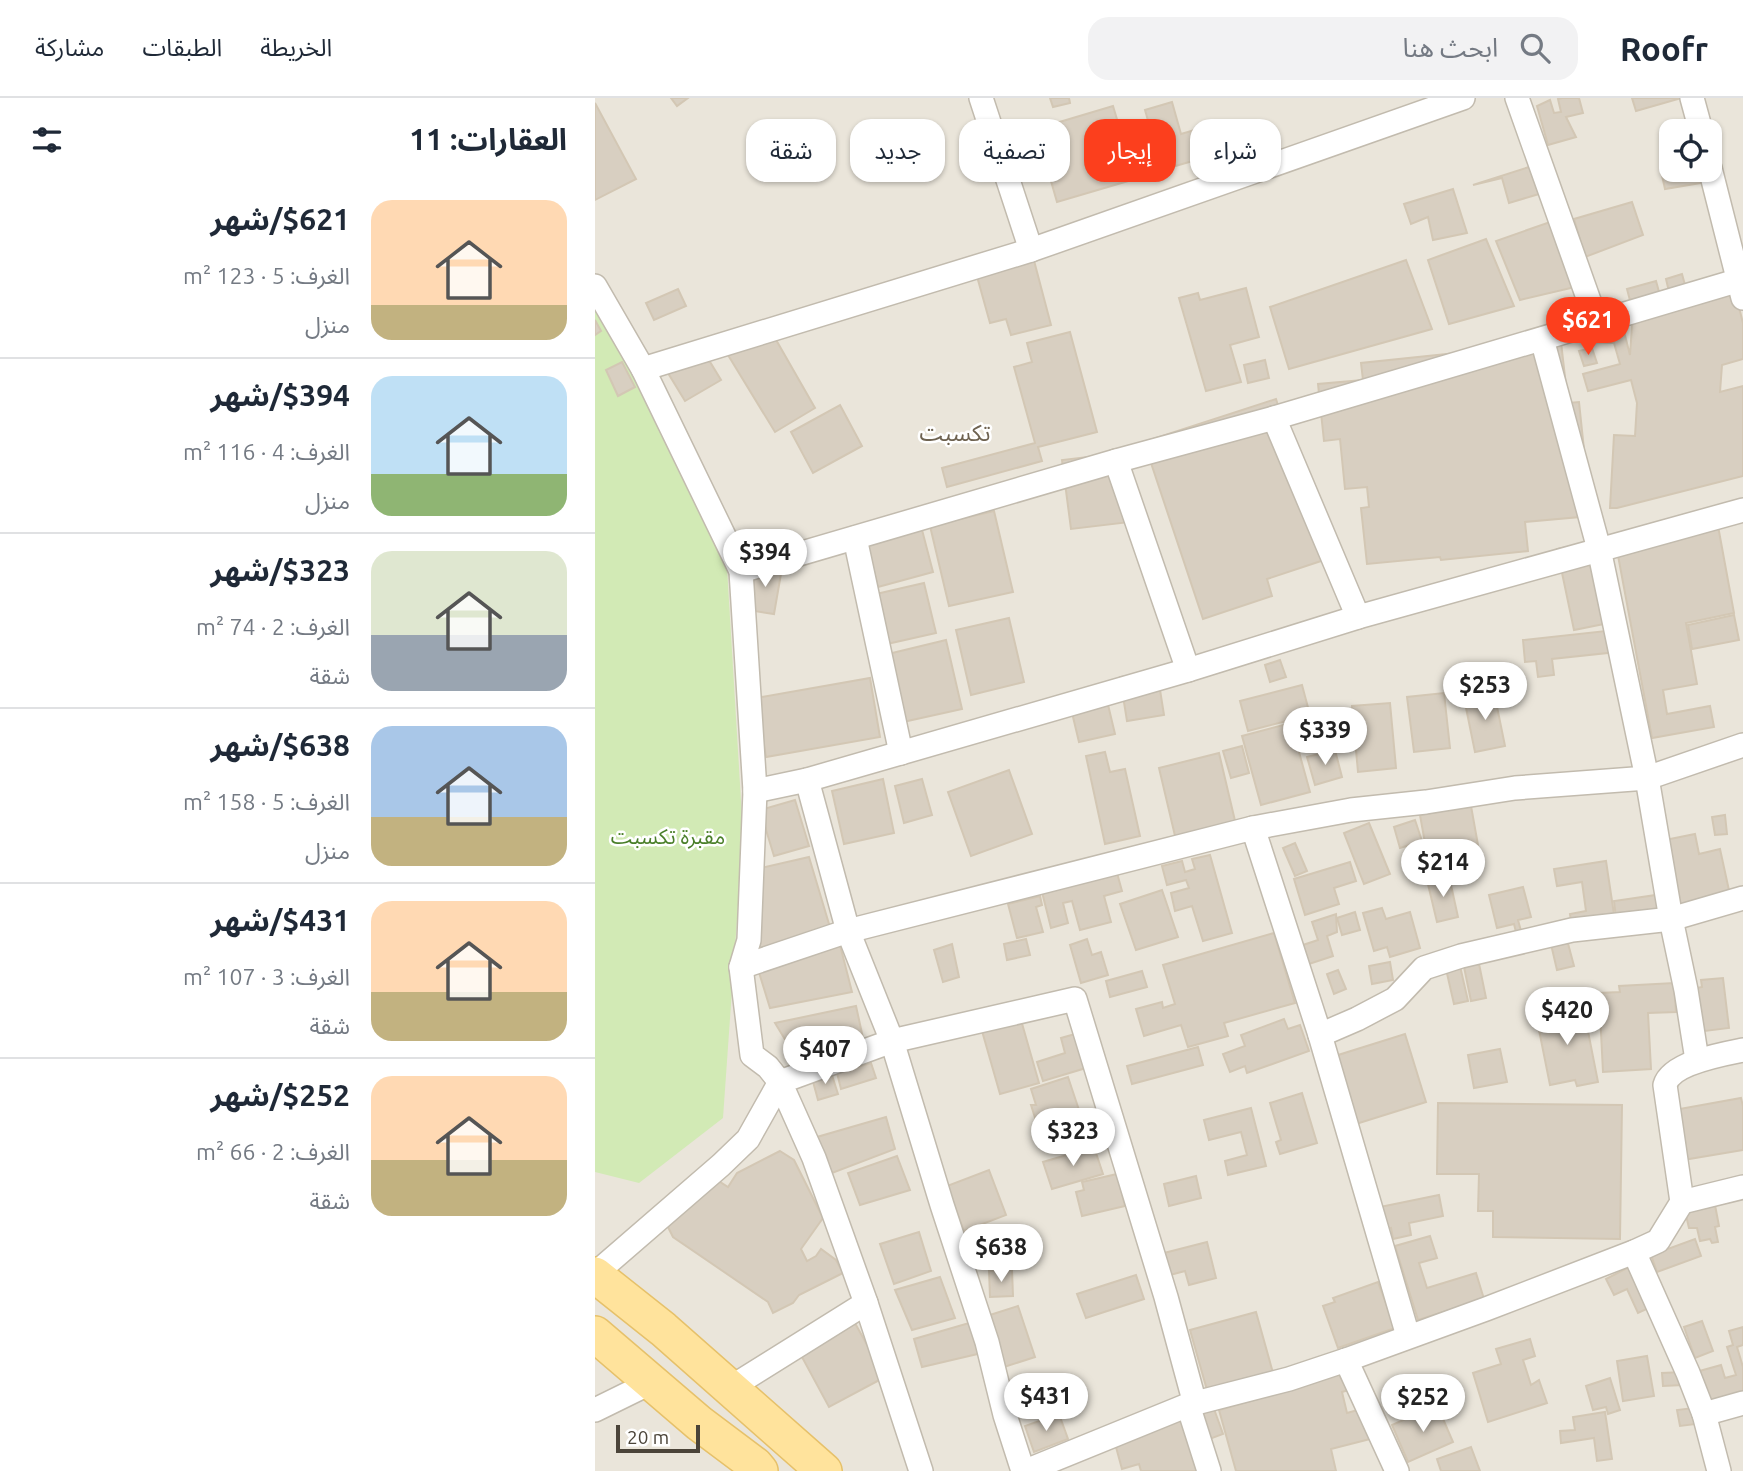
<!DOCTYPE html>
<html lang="ar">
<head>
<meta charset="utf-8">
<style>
	:root { --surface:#fff; --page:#f2f2f3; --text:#1f2937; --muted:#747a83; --line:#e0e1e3; --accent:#fc3f1d }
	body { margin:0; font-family:Ubuntu,"Noto Sans Arabic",sans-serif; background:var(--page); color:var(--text); direction:rtl; height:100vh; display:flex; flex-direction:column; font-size:26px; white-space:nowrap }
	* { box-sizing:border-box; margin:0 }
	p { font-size:23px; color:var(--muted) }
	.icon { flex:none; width:38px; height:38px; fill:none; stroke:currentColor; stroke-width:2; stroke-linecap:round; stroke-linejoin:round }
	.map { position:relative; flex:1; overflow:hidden; direction:ltr }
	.panel { display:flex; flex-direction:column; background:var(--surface); width:595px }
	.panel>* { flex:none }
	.guide { position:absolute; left:21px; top:21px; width:665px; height:63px; direction:rtl; display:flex; gap:14px }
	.tools { position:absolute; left:1064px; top:21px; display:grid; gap:14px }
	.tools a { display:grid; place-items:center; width:63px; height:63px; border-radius:14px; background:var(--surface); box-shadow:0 2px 5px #0004; font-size:35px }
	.scale { position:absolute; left:21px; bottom:18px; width:84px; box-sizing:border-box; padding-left:7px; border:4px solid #4b4439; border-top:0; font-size:19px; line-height:24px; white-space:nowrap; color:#4b4439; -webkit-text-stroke:5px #fff; paint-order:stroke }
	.price { position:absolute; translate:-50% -60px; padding:0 16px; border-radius:24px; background:#fff; color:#222; font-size:23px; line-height:46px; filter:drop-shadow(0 2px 4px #0008) }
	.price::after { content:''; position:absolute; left:50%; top:42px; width:21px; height:16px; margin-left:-10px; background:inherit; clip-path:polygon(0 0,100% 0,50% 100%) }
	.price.active { background:var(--accent); color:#fff }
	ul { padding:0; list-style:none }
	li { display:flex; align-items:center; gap:21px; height:175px; padding:0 28px }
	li+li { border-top:2px solid var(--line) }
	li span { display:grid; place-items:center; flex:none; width:196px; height:140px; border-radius:21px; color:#555 }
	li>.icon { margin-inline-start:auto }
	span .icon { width:84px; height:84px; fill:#fffc; stroke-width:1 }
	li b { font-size:30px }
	h2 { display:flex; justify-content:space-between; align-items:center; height:84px; padding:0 28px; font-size:30px }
	.chip { padding:0 24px; border-radius:21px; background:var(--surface); box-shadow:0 2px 5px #0004; font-size:24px; line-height:63px }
	.chip.active { background:var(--accent); color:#fff }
	header { display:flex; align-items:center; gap:42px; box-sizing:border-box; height:98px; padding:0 35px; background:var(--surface); border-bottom:2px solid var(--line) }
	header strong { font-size:33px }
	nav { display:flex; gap:38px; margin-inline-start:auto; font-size:24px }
	.search { width:490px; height:63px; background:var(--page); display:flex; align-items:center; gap:18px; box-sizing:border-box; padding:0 24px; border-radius:21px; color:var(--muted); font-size:26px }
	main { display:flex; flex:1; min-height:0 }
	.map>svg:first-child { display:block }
	.residential { fill:#eae5da; fill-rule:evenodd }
	.green { fill:#d2eab5 }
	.building { fill:#d8cfc1; stroke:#d3c7b4; stroke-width:2 }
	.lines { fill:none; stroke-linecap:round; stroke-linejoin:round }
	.street-casing { stroke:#c2bbae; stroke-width:26 }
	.primary-casing { stroke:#e6c16a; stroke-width:38 }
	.street { stroke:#fff; stroke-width:23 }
	.primary { stroke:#ffe39c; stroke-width:35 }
	.labels { text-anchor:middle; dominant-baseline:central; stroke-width:5; stroke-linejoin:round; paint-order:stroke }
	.park-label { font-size:21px; fill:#4a7f2a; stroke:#fff }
	.neighbourhood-label { font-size:23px; fill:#6e6250; stroke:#fff }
</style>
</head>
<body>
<header>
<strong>Roofr</strong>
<div class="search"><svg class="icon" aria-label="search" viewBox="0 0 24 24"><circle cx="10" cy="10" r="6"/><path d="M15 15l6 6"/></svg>ابحث هنا</div>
<nav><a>الخريطة</a><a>الطبقات</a><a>مشاركة</a></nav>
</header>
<main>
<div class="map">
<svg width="1148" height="1373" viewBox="0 0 1148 1373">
	<rect width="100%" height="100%" fill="#f6f3ec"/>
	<path class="residential" d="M0 0H1148V1373H0ZM1076 33H1115V72H1076Z"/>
	<path class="green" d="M0 203 131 453 148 736 128 1020 44 1085 0 1074Z"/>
	<g class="building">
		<path d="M76 0H93L82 8Z"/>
		<path d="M455 0H474L475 5 458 9Z"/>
		<path d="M967 0H984L988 15 971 19 981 39 953 47 942 8 955 2 959 15 966 14 963 1Z"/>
		<path d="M1037 0H1083V1L1041 13Z"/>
		<path d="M577 4 586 36 603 31 611 59 567 72 550 12Z"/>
		<path d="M0 5 41 81 0 102Z"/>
		<path d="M518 8 540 81 462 104 441 31Z"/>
		<path d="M934 69 944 96 914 105 907 80 878 87Z"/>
		<path d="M1076 70V72H1108L1112 84 1070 91 1066 73Z"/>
		<path d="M858 91 872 135 838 142 833 119 816 126 809 106Z"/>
		<path d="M1037 104 1048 137 990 159 979 121Z"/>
		<path d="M958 123 980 189 925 202 901 143Z"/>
		<path d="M891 141 919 208 854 226 833 162Z"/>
		<path d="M437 155 456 227 416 237 411 221 395 225 378 164Z"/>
		<path d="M811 162 837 231 694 271 675 209Z"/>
		<path d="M1087 176 1090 187 1136 178 1148 225V261L1127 267 1125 294 1148 288V378L1022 410H1015L1019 337 1040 338 1042 305 1036 282 993 293 988 276 1025 266 1019 245 974 243 975 218 1022 206 1035 257 1038 214 1032 191 1061 183 1066 201 1075 198 1071 181Z"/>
		<path d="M651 190 664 239 635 247 646 284 611 293 584 200 603 195 605 202Z"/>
		<path d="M83 191 91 208 59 222 51 205Z"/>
		<path d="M0 222 6 233 0 237Z"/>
		<path d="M475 234 502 334 443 349 447 363 352 389 347 370 440 345 419 269 437 264 432 245Z"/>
		<path d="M180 240 220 310 180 334 133 257Z"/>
		<path d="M966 244 973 305 984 304 996 418 930 424 933 453 846 462 845 459 772 466 766 410 774 409 772 389 750 391 745 341 729 343 723 286 768 282 766 265Z"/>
		<path d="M997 250 1002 265 989 268 984 253Z"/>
		<path d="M109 254 126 282 90 303 73 275Z"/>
		<path d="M670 262 674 280 653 285 649 267Z"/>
		<path d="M27 264 40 289 23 298 11 272Z"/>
		<path d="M681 301 732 461 672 481 677 498 608 521 549 344Z"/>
		<path d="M245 307 267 348 218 375 196 334Z"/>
		<path d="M526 355 535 424 476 431 467 362Z"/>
		<path d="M399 413 418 494 354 508 335 428Z"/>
		<path d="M1121 417 1139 515 1091 525 1102 586 1068 592 1072 616 1115 608 1119 629 1057 640 1019 436Z"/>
		<path d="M326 428 338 474 283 489 271 443Z"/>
		<path d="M1007 442 1024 523 979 532 962 451Z"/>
		<path d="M161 465 187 470 179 516 153 512Z"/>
		<path d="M329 485 341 535 292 546 281 496Z"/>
		<path d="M1139 517 1144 542 1097 551 1093 527Z"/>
		<path d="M414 520 429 584 376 597 361 532Z"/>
		<path d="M1029 531 1031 553 957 561 959 577 943 579 941 563 930 564 928 542Z"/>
		<path d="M351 542 367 611 308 624 293 556Z"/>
		<path d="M685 562 691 579 675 584 670 567Z"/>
		<path d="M562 573 569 617 532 623 525 579Z"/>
		<path d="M275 580 285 639 171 659 161 600Z"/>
		<path d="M707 587 715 617 653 633 645 603Z"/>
		<path d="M509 590 520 636 484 644 473 598Z"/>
		<path d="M899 594 910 648 880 654 869 600Z"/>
		<path d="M849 595 855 650 819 654 812 599Z"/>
		<path d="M795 605 801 670 763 674 757 608Z"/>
		<path d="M696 625 715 694 666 707 647 638Z"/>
		<path d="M647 648 654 675 636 680 628 653Z"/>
		<path d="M740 652 747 679 720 687 712 659Z"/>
		<path d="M510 654 515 674 530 671 545 738 510 746 491 658Z"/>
		<path d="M624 655 641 727 581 742 564 670Z"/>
		<path d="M414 672 437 736 376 758 353 694Z"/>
		<path d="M288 681 299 735 249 746 237 693Z"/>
		<path d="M327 681 337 717 309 725 300 688Z"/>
		<path d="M200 702 214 748 179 758 165 712Z"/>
		<path d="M876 708 883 747 832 756 825 717Z"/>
		<path d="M1130 717 1132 736 1120 737 1117 719Z"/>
		<path d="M820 722 827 743 805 750 799 729Z"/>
		<path d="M774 725 795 776 769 786 749 735Z"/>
		<path d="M1100 736 1104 756 1125 751 1135 797 1078 808 1065 743Z"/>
		<path d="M700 745 712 773 700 778 688 750Z"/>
		<path d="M615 757 637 835 608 843 597 808 580 813 576 795 594 790 591 782 572 787 567 768 587 763 590 774 600 771 597 761Z"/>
		<path d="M214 759 237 836 162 859V771Z"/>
		<path d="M1011 763 1020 823 977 830 975 816 991 813 987 784 962 788 959 771Z"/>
		<path d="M755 764 761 783 739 790 744 806 710 817 699 781Z"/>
		<path d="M522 775 527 793 509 798 516 824 485 832 477 803 468 805 473 825 456 830 447 794Z"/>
		<path d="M854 778 863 819 842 824 832 782Z"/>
		<path d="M928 789 936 819 923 822 926 833 921 834 919 826 902 830 894 797Z"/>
		<path d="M567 792 583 839 541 852 525 806Z"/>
		<path d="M1061 797 1063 813 1021 820 1019 803Z"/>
		<path d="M445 798 447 807 441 809 448 834 422 840 413 806Z"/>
		<path d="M787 810 791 821 815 814 825 850 795 859 792 849 779 853 768 815Z"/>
		<path d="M760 814 765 832 747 837 742 820Z"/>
		<path d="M741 816 742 834 732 838 738 858 714 866 708 847 723 842 717 824Z"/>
		<path d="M679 835 700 905 629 925 633 938 593 949 586 927 549 938 541 911 567 904 568 910 580 906 568 867Z"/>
		<path d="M971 838 979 868 962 872 955 842Z"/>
		<path d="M431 841 435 857 412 862 409 846Z"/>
		<path d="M492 841 497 857 506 854 513 877 486 885 475 847Z"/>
		<path d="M357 846 364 879 348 884 339 852Z"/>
		<path d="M245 847 257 894 175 910 162 868Z"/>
		<path d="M883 861 891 900 876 903 868 864Z"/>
		<path d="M795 864 798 882 777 886 774 868Z"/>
		<path d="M865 868 873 903 859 906 851 871Z"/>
		<path d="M743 872 751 891 739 896 732 876Z"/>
		<path d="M547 873 552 889 515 899 511 883Z"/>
		<path d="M1128 880 1134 930 1102 934 1097 891 1107 889 1106 882Z"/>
		<path d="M1079 885 1081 914 1053 915 1056 971 1008 974 1004 895 1025 894 1024 888Z"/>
		<path d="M261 908 270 949 205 966 180 925Z"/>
		<path d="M988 908 1003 984 982 988 980 982 955 987 941 917Z"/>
		<path d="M689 921 693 931 705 927 714 953 652 975 650 968 635 974 628 956 650 948 646 937Z"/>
		<path d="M426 922 444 985 405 996 387 933Z"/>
		<path d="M480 936 491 970 448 983 442 964 470 955 466 940Z"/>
		<path d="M810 936 831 1004 761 1026 740 958Z"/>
		<path d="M603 949 608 967 537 986 532 968Z"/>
		<path d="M905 951 912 984 879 990 873 957Z"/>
		<path d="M276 965 281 980 246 991 242 975Z"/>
		<path d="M236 974 243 996 223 1002 217 980Z"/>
		<path d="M473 979 484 1012 442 1026 436 1007H441L436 991Z"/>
		<path d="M707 995 722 1045 685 1056 681 1044 686 1042 675 1005Z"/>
		<path d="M1146 1000 1148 1008V1052L1088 1062 1079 1012Z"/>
		<path d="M843 1005 1027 1007 1025 1141 898 1139V1113H883L884 1076H842Z"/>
		<path d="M656 1010 671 1068 633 1077 630 1063 652 1057 646 1034 614 1042 609 1022Z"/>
		<path d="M291 1019 300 1051 237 1075 222 1039Z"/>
		<path d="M499 1049 508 1076 457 1091 448 1064Z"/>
		<path d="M185 1053 199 1062 228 1120 206 1151 212 1163 221 1158 226 1151 241 1162 248 1175 204 1197 198 1205 178 1215 173 1204 78 1139 69 1121 122 1082 133 1089 142 1075Z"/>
		<path d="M302 1058 315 1092 265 1107 253 1075Z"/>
		<path d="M394 1072 411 1117 369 1133 352 1088Z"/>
		<path d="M522 1076 530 1108 487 1118 481 1094 489 1092 487 1084Z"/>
		<path d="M601 1078 606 1100 574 1108 569 1086Z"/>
		<path d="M844 1097 848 1118 814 1125 816 1137 798 1141 796 1130 790 1131 785 1109Z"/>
		<path d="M1120 1107 1124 1128 1120 1129 1123 1144 1117 1145 1115 1141 1105 1143 1102 1130H1094L1090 1113Z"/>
		<path d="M324 1134 336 1173 299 1186 285 1146Z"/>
		<path d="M835 1138 842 1160 824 1165 832 1190 881 1175 889 1201 823 1222 800 1148Z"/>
		<path d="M1100 1141 1106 1158 1062 1174 1056 1157Z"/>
		<path d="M612 1144 621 1180 594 1187 590 1173 575 1177 569 1155Z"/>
		<path d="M1038 1167 1058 1208 1043 1215 1032 1191 1019 1197 1011 1181Z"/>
		<path d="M417 1172 418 1198 395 1199 394 1173Z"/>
		<path d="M541 1177 549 1201 491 1220 482 1196Z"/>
		<path d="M345 1179 360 1220 317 1232 300 1192Z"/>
		<path d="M783 1184 800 1230 743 1250 728 1208 740 1204 738 1200Z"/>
		<path d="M423 1208 440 1259 409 1269 392 1218Z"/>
		<path d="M661 1214 680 1282 614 1299 595 1232Z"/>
		<path d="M256 1218 290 1279 234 1309 201 1248Z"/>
		<path d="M381 1223 387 1255 327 1269 319 1241Z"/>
		<path d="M1107 1223 1118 1253 1100 1260 1089 1229Z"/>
		<path d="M1148 1229V1247L1142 1249 1148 1269V1294L1111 1305 1101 1274 1126 1267 1130 1280 1141 1277 1132 1249 1138 1247 1134 1233Z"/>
		<path d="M935 1241 940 1258 928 1262 936 1287 944 1282 952 1305 893 1324 878 1275 906 1266 901 1251Z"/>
		<path d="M1052 1258 1059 1298 1028 1303 1022 1263Z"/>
		<path d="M752 1271 757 1291 747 1294 752 1315 770 1310 779 1340 736 1351 741 1373H641L624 1312 663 1301 662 1296Z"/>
		<path d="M1088 1274V1287L1068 1288 1067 1275Z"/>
		<path d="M473 1280 481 1306 459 1313 451 1286Z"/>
		<path d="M1015 1280 1025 1312 1013 1316 1011 1309 998 1312 991 1288Z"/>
		<path d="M842 1307 858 1344 813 1364 797 1327Z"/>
		<path d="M1098 1310 1101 1326 1085 1328 1082 1312Z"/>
		<path d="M619 1311 628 1336 609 1343 600 1317Z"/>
		<path d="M1010 1314 1017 1361 1002 1363 999 1340 966 1345 965 1333 980 1332 978 1319Z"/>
		<path d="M464 1316 473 1341 439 1354 430 1328Z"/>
		<path d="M586 1319 609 1373H546L544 1366 527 1371 518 1338Z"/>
		<path d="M876 1349 885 1373H846L842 1361Z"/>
	</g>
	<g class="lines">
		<defs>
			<g id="street">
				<path d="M386 0 436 152"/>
				<path d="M922 0 1002 225"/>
				<path d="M1097 0 1106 33"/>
				<path d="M1115 70 1148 200"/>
				<path d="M0 188 48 271 146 473 160 693 154 842 146 869 157 957 173 969 185 984 153 1041 126 1067 0 1176"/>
				<path d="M947 241 1004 451 1052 680 1076 821 1091 892 1102 962"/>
				<path d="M48 271 436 152 868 0"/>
				<path d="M679 320 763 519"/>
				<path d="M521 363 593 572"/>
				<path d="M260 440 306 655"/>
				<path d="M146 473 521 363 679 320 1148 181"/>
				<path d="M212 682 253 833 297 943 347 1107 392 1244 410 1317 428 1373"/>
				<path d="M160 693 212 682 593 572 763 519 1148 412"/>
				<path d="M658 730 756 712 831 704 920 690 1052 680 1148 647"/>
				<path d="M146 869 253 833 658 730 725 937 813 1238"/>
				<path d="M725 937 762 921 800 901 829 870 866 858 977 832 1076 821 1148 800"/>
				<path d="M1087 1104 1148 1089"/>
				<path d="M1039 1154 1093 1275 1109 1316 1124 1373"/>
				<path d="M751 1262 802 1373"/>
				<path d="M135 1290 271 1205"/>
				<path d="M593 1307 614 1373"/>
				<path d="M0 1312 57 1284"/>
				<path d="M1109 1316 1148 1305"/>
				<path d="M326 1373 271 1205 219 1060 185 984 297 943 480 901 571 1199 600 1306"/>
				<path d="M431 1373 593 1307 694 1281 751 1262 891 1211 1039 1154 1063 1143 1087 1104 1070 987C1076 965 1128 956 1148 952"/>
			</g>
			<g id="primary">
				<path d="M0 1177 68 1231 229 1373"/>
				<path d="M0 1236 104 1325 160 1367 165 1373"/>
			</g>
		</defs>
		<use href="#street" class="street-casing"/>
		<use href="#primary" class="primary-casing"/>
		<use href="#street" class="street"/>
		<use href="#primary" class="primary"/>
	</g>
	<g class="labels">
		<g class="park-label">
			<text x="73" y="738">مقبرة تكسبت</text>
		</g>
		<g class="neighbourhood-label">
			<text x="360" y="334">تكسبت</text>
		</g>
	</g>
</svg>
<div class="tools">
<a><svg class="icon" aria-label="locate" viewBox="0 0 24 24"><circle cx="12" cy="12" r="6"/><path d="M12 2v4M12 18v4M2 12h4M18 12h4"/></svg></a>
</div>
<div class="scale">20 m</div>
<b class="price active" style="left:993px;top:259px">$621</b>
<b class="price" style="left:170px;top:491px">$394</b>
<b class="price" style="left:890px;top:624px">$253</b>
<b class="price" style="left:730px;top:669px">$339</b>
<b class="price" style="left:848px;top:801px">$214</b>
<b class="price" style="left:972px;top:949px">$420</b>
<b class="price" style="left:230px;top:988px">$407</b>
<b class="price" style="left:478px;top:1070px">$323</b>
<b class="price" style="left:406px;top:1186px">$638</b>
<b class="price" style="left:451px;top:1335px">$431</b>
<b class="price" style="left:828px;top:1336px">$252</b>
<div class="guide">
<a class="chip">شراء</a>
<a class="chip active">إيجار</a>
<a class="chip">تصفية</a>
<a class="chip">جديد</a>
<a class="chip">شقة</a>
</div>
</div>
<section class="panel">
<h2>العقارات: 11<svg class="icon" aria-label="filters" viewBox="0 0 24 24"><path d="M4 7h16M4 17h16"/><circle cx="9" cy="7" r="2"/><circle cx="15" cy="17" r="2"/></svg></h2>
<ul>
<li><span style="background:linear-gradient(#ffd9b3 75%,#c2b280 0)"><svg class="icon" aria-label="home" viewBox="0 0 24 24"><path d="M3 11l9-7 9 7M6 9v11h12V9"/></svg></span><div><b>$621/شهر</b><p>الغرف: 5 · 123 m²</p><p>منزل</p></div></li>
<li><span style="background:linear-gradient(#bfe0f5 70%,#8fb573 0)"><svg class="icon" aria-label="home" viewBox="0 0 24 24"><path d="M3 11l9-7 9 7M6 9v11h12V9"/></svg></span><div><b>$394/شهر</b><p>الغرف: 4 · 116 m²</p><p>منزل</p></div></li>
<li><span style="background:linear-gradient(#dfe7d0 60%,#9aa5b1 0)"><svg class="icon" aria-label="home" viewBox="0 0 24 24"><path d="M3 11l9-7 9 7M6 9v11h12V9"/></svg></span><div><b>$323/شهر</b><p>الغرف: 2 · 74 m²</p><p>شقة</p></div></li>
<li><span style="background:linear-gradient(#a9c7e8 65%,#c2b280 0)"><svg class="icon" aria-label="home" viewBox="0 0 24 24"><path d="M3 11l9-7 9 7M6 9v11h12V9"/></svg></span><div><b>$638/شهر</b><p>الغرف: 5 · 158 m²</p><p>منزل</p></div></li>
<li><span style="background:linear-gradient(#ffd9b3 65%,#c2b280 0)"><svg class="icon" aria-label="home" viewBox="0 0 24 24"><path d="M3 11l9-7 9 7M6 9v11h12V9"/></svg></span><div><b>$431/شهر</b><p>الغرف: 3 · 107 m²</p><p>شقة</p></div></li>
<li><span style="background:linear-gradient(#ffd9b3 60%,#c2b280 0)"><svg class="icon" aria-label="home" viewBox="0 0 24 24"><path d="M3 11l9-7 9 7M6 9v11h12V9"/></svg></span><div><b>$252/شهر</b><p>الغرف: 2 · 66 m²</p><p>شقة</p></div></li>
</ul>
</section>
</main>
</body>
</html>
